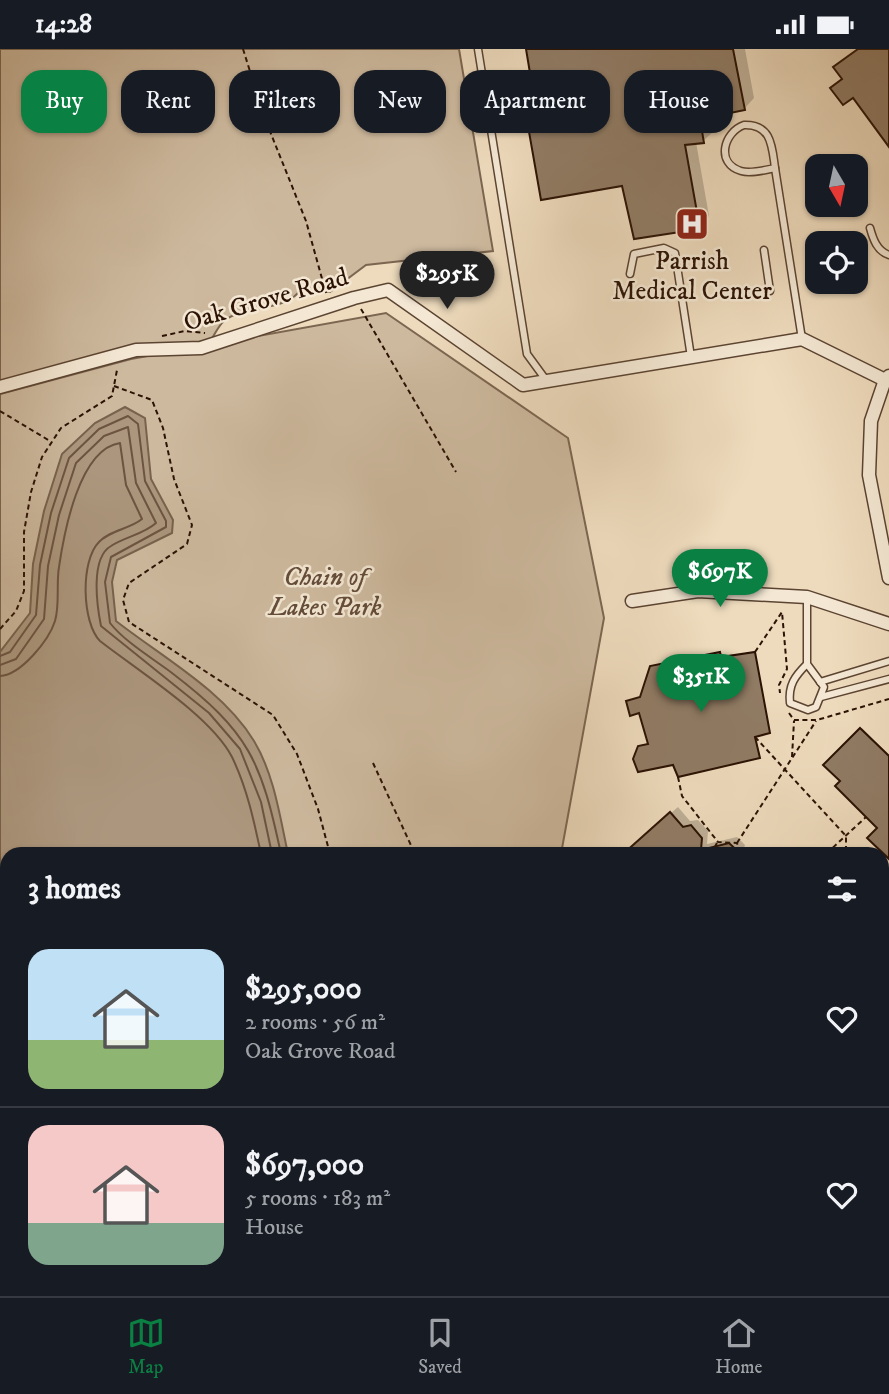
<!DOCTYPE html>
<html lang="en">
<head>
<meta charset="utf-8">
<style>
	:root { --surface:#171b24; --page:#242831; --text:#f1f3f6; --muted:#9ea1a6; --line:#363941; --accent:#0b8043 }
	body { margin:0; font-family:"IM FELL DW Pica",serif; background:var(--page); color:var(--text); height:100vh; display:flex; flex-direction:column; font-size:26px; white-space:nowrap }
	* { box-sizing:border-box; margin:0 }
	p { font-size:23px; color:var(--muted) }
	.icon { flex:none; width:38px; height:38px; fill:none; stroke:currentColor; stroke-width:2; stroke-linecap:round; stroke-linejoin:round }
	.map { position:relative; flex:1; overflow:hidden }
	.side { position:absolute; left:0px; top:798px; width:889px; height:450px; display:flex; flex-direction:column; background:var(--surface); border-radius:21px 21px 0 0; box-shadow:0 2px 5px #0004 }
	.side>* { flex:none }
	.hud { position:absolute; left:21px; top:21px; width:847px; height:63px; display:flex; gap:14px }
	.needle { width:46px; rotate:171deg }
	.tools { position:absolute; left:805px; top:105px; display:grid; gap:14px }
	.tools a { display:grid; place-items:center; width:63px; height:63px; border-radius:14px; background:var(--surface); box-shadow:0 2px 5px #0004; font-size:35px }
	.price { position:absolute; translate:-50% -60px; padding:0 16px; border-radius:24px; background:var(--accent); color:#fff; font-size:23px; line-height:46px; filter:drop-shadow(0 2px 4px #0008) }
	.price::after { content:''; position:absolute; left:50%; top:42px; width:21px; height:16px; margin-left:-10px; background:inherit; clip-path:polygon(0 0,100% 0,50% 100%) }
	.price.current { background:#222; color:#fff }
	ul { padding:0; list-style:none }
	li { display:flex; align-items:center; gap:21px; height:175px; padding:0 28px }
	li+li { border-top:2px solid var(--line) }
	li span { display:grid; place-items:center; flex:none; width:196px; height:140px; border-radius:21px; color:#555 }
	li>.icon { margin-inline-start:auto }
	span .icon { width:84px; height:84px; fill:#fffc; stroke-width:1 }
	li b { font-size:30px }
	h2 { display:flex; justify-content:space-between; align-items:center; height:84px; padding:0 28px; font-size:30px }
	.tag { padding:0 24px; border-radius:21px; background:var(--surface); box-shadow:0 2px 5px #0004; font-size:24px; line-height:63px }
	.tag.current { background:var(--accent); color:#fff }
	.status { display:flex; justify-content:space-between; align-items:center; height:49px; padding:0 35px; background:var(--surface); direction:ltr }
	.status svg { height:19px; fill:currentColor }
	.tabs { display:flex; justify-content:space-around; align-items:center; height:98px; border-top:2px solid var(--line); background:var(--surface); font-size:19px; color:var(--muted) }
	.tabs a { display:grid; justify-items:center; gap:4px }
	.tabs .current { color:var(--accent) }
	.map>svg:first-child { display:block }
	.green { fill:#cdb99e; stroke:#7c6651; stroke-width:2 }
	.water { fill:#ac977e; stroke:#78624d; stroke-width:2 }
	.shadow { fill:#0003 }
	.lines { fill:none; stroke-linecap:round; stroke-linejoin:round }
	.shore { stroke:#6c5441; stroke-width:2 }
	.building { fill:#907b64; stroke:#2b1204; stroke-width:2 }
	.lane-casing { stroke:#5c4432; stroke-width:9 }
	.street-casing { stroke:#5c4432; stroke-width:15 }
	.path { stroke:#2b1204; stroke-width:2; stroke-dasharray:5 3.5; stroke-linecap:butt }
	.lane { stroke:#f4e8d4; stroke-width:6 }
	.street { stroke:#f4e8d4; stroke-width:12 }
	.labels { text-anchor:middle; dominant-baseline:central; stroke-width:5; stroke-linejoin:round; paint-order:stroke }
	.poi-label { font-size:26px; fill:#2b1204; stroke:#f4e8d4 }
	.street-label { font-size:26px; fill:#2b1204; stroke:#f4e8d4 }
	.park-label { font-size:26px; font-style:italic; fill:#644c3a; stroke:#f4e8d4 }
</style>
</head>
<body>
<div class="status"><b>14:28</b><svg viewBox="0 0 49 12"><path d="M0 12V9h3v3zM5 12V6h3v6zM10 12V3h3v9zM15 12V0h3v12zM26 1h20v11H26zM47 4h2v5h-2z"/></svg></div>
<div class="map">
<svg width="889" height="1247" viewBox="0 0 889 1247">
	<rect width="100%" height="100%" fill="#eedbbd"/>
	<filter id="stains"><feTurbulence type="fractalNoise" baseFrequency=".00286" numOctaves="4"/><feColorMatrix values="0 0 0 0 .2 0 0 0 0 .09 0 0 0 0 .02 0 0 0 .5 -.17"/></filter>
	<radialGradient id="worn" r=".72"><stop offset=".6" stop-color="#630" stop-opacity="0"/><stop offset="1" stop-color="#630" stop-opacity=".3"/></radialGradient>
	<g class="green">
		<path d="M0 0H459L493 202 366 216 330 243 301 240C287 263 245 255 224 272 219 276 215 285 211 291L130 304 0 339Z"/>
		<path d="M386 264 568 389 604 569 561 805H7V1241H661L663 1247H0V345L131 310Z"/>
	</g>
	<g class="water">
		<path d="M125 358 145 369 151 430 173 471 172 484 117 511 112 533 116 572C162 608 223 641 254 692 274 725 280 768 288 805H7V828L0 829V603L30 564 33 515 44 462 62 405 95 374Z"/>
		<path d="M265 1241H407L405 1247H266Z"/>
	</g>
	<g class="shadow">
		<path d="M528 0H745L754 49 744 60 711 66 714 82 703 92 696 93 709 167 699 178 529 75 513 35 524 24 531 22Z"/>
		<path d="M721 603 722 607 755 603 770 681 755 686 760 706 674 714 641 696 650 694 641 661 628 652 642 648 653 617Z"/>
		<path d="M862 679 889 706V808L880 779 826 716Z"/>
		<path d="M678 758 690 772 698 771 708 782 707 795 737 788 745 796 742 805H633L635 795Z"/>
		<path d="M889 852V982L882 989V858Z"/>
	</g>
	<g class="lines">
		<g class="shore">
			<path d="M0 607 10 603 36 566 40 516 51 464 69 409 99 380 128 367 138 375 145 432 166 472V478L111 508 105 533 110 574C125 593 152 609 172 624 249 683 261 711 281 805"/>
			<path d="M0 616 16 610 44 570 48 517 59 466 76 414 104 387 128 378 136 434 156 474C144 485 125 488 111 497 90 509 97 557 101 577L209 664 240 700 261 753 272 805"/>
			<path d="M0 627C21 626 49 591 55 572 60 555 56 535 59 518 64 484 79 400 120 394L126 436 142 470C130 480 110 481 99 493 80 512 82 574 100 592 137 621 211 667 232 708 247 739 254 772 261 805"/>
		</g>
	</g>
	<g class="building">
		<path d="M526 0H733L745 61 700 70 704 94 685 96 700 180 634 190 622 137 541 151 528 77 518 80 511 34 531 30Z"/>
		<path d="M858 0H889V98L853 49 843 56 830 39 842 30 833 18Z"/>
		<path d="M720 603 721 608 755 603 770 684 755 688 760 709 678 728 673 716 638 723 633 710 638 697 648 695 639 664 630 667 626 652 640 648 650 617Z"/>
		<path d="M860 679 889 707V810L867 789 877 779 835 737 840 732 823 716Z"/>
		<path d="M670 763 683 778 691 776 702 789 701 801 729 794 741 805H623Z"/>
	</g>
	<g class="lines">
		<defs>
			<g id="lane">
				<path d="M478 0 527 305 546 331"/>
				<path d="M744 76C772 75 772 98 775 119 765 121 751 125 741 122 715 114 724 83 744 76Z"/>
				<path d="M775 119 802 290"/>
				<path d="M870 179C873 190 877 202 889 206"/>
				<path d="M764 201 770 242"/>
				<path d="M630 225 634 205 664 199 675 204 691 308"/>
				<path d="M807 548V615L824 638 816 658 808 661 790 654C788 636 795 627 807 615"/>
				<path d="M820 633 889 612"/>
				<path d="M821 648 889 630"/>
				<path d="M882 1080 889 1079"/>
				<path d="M882 1106 889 1105"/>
				<path d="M882 1229 889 1227"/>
				<path d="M774 1247 811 1241"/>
			</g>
			<g id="street">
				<path d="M889 327 885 331 871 372 869 426 889 529"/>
				<path d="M0 338 136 301 201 299 354 249 388 241 523 336 802 290 885 331"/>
				<path d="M632 552 698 542 807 548 889 575"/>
			</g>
		</defs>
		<use href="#lane" class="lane-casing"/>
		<use href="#street" class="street-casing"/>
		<g class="path">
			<path d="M243 0 265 70 306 172 326 244"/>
			<path d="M361 260 456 423"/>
			<path d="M162 287 185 282 205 284"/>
			<path d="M114 337 152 351 163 379 174 430 192 476 187 495 129 534 123 551 129 573 273 666 297 705 318 760 330 805"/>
			<path d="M0 362 50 392"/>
			<path d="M0 580 16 562 24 542V483L31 443 42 408 61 379 112 347 117 321"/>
			<path d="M755 603 782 563 787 620 779 636 780 644"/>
			<path d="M789 664 794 671H817L889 650"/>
			<path d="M755 688 846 787V805"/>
			<path d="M792 708 794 672"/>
			<path d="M373 714 415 805"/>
			<path d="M678 728 682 747 718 793 737 794 741 805"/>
			<path d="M737 794 816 672"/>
			<path d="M711 805 717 794"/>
			<path d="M818 805 827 804 866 768"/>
			<path d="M0 853 7 852"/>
			<path d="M248 1241 249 1247"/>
			<path d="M642 1241 646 1247"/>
			<path d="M448 1247 449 1241"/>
		</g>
		<use href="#lane" class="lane"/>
		<use href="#street" class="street"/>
	</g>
	<defs>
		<symbol id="hospital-square" viewBox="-11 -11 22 22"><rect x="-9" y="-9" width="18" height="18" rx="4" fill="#8f2418" stroke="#f4e8d4"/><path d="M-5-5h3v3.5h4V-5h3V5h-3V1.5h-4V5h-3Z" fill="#fff"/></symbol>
	</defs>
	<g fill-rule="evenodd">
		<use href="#hospital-square" x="673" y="156" width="38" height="38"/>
	</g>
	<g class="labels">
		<g class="poi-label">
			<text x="692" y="212">Parrish<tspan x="692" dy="30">Medical Center</tspan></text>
		</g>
		<g class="street-label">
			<text transform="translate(266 251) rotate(-16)">Oak Grove Road</text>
		</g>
		<g class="park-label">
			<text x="325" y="528">Chain of<tspan x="325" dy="30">Lakes Park</tspan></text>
		</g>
	</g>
	<rect width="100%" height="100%" filter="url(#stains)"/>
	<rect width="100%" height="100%" fill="url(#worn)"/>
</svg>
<div class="tools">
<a><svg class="needle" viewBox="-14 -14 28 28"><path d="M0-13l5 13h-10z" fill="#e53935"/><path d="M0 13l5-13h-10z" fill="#9ea1a6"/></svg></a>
<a><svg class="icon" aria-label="locate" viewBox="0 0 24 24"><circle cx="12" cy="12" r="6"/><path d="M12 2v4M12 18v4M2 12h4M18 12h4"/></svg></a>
</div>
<b class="price current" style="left:447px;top:262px">$295K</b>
<b class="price" style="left:720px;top:560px">$697K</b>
<b class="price" style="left:701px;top:665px">$351K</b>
<div class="hud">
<a class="tag current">Buy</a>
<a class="tag">Rent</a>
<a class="tag">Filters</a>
<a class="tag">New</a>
<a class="tag">Apartment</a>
<a class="tag">House</a>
</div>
<section class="side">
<h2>3 homes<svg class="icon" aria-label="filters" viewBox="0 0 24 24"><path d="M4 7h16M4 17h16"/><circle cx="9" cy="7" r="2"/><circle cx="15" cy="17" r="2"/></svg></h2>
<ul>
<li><span style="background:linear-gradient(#bfe0f5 65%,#8fb573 0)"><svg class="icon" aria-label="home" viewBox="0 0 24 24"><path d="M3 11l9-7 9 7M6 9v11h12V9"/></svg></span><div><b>$295,000</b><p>2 rooms · 56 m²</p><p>Oak Grove Road</p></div><svg class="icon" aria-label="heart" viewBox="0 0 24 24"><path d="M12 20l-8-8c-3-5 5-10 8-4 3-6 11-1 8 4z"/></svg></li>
<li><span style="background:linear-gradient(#f6c9c9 70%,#7fa58c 0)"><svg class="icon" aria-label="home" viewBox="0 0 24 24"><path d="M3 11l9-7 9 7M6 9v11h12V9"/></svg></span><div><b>$697,000</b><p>5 rooms · 183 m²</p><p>House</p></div><svg class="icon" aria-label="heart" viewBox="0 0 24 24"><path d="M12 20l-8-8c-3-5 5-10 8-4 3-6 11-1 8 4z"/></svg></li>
</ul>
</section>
</div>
<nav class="tabs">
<a class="current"><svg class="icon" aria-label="map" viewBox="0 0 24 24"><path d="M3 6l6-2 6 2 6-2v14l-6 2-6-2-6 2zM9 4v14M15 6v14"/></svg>Map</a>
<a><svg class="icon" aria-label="saved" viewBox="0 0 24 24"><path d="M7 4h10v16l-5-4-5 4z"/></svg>Saved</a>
<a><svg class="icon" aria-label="home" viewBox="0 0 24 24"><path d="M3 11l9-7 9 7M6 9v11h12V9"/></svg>Home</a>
</nav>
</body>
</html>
